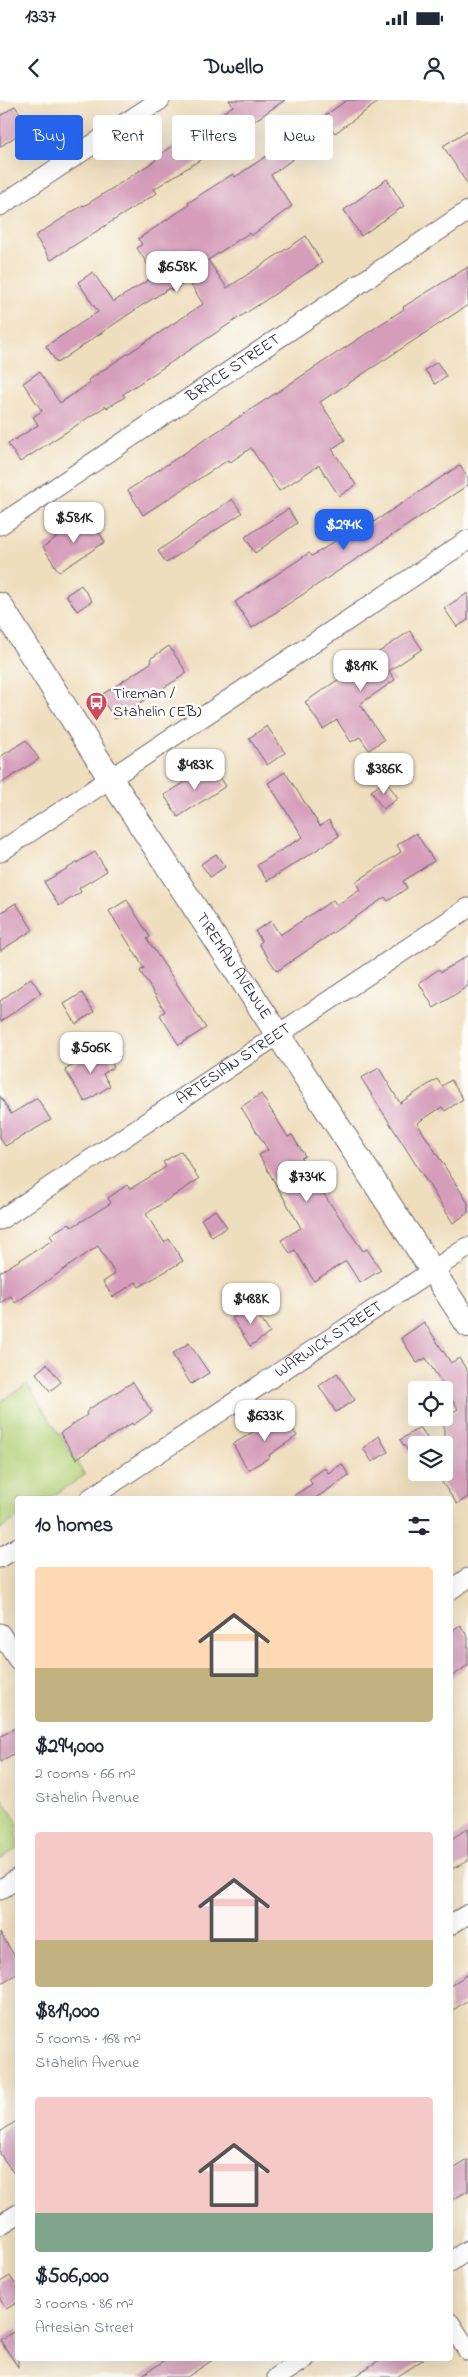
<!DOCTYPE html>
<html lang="en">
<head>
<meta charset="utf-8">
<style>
	:root { --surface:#fff; --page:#f6f6f7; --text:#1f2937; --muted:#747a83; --accent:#2563eb }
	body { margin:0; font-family:"Indie Flower",sans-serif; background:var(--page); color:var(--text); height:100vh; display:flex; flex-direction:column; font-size:19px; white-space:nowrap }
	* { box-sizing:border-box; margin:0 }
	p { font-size:16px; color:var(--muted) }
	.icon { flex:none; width:28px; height:28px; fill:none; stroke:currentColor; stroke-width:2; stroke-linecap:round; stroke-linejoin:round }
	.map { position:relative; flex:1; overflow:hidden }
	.sheet { position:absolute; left:15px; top:1396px; width:438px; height:865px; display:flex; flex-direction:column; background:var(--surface); border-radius:5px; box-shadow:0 5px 20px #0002 }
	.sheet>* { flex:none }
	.top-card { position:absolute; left:15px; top:15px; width:439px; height:45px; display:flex; gap:10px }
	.fabs { position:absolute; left:408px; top:1281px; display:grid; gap:10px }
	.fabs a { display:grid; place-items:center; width:45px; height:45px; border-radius:5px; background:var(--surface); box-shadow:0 5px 20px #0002; font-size:25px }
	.price { position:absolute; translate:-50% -42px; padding:0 11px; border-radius:10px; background:#fff; color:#222; font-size:16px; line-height:32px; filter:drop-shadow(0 1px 2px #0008) }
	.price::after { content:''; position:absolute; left:50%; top:30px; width:15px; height:11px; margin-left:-8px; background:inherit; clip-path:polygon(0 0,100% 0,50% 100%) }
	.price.current { background:var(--accent); color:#fff }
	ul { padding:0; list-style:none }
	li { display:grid; align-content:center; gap:10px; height:265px; padding:0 20px }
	li span { display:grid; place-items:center; height:155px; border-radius:5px; color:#555 }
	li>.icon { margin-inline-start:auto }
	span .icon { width:90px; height:90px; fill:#fffc; stroke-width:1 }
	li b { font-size:21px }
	h2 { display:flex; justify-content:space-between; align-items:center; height:60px; padding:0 20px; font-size:21px }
	.pill { padding:0 18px; border-radius:5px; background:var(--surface); box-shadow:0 5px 20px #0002; font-size:18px; line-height:45px }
	.pill.current { background:var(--accent); color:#fff }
	.status { display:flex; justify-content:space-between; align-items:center; height:35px; padding:0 25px; background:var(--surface); direction:ltr }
	.status svg { height:14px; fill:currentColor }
	header { display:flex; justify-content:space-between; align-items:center; height:65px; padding:0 20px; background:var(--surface); font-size:22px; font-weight:700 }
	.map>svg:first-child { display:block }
	.green { fill:#b2d178; stroke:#6a7a5a }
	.building { fill:#d59dba }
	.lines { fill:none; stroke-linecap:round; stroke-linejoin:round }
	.minor-casing { stroke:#6a6469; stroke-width:21 }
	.tertiary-casing { stroke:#6a6469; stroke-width:26 }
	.minor { stroke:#fff; stroke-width:19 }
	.tertiary { stroke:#fff; stroke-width:24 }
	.labels { text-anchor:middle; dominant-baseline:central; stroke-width:5; stroke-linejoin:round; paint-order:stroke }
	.street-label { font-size:16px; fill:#22223b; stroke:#fdfcf7 }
	.poi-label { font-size:16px; fill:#22223b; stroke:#fdfcf7; text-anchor:start }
</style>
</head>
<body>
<div class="status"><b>13:37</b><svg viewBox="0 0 49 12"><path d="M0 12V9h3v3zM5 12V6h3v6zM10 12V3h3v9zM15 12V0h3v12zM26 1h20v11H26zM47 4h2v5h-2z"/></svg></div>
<header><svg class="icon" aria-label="back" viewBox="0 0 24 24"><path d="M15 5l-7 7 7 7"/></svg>Dwello<svg class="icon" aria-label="person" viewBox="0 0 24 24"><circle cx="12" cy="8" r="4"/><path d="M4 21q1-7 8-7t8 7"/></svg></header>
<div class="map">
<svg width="468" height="2277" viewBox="0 0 468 2277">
	<rect width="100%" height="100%" fill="#fdfcf7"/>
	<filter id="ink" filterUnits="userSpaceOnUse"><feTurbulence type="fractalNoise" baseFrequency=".02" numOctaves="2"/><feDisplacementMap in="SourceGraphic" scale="10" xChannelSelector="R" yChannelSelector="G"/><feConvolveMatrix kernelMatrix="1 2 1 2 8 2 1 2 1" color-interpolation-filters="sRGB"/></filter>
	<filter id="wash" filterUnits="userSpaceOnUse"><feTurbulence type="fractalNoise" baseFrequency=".0096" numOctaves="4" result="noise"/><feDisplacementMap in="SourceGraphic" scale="20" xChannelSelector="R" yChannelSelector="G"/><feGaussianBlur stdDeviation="1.12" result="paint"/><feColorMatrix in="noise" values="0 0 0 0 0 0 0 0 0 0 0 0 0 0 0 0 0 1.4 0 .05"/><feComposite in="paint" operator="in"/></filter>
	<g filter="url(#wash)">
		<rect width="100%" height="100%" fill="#efdebe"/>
		<g class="green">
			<path d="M27 1284 85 1375 48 1399H18L17 1418 0 1429V1302Z"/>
			<path d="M0 1695 17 1722V1748L0 1760Z"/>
		</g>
		<g id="blocks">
			<g class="building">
				<path d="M229 0H285L210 51 211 53 154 89 157 93 51 160 35 136 83 105 84 106 116 86 156 60 154 58 233 6Z"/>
				<path d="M347 0H381L335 33 323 17Z"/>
				<path d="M15 6 29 27 0 47V16Z"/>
				<path d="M468 30V85L443 46Z"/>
				<path d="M289 37 300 54 271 75 292 106 251 136 249 133 208 160 227 188 306 136 322 163 123 294 125 297 107 308 106 306 20 362 8 344 38 325 33 317 42 311 23 283 39 272 60 303 90 283 88 280 203 204 188 180 172 191 170 188 141 206 57 263 46 246 98 212 78 182 93 172 113 202 155 176 137 148 142 144 138 139 189 105 188 103 203 93 233 74 235 77 274 51 272 48Z"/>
				<path d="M387 79 404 106 361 136 344 110Z"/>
				<path d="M468 167V205L320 302 345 340 332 349 356 385 339 396 319 365 279 391 251 348 229 363 228 360 143 415 128 390 404 209 403 207Z"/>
				<path d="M437 262 446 276 435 284 425 270Z"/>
				<path d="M460 365 468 378V385L252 528 235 502 309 453 312 456 357 427 360 431Z"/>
				<path d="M232 399 242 413 166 463 158 451Z"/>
				<path d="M288 409 297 423 255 453 245 437Z"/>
				<path d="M88 415 105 442 59 472 43 447Z"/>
				<path d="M81 485 92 501 77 511 66 495Z"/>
				<path d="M468 493V520L457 527 444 508Z"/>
				<path d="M410 531 422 549 389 571 395 580 360 604 384 640 369 650 360 637 351 642 337 620 323 629 305 602Z"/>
				<path d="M169 546 187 573 115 619 100 596 152 562 150 559Z"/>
				<path d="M267 626 285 653 267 665 249 638Z"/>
				<path d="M26 640 39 659 0 684V657Z"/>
				<path d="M212 666 226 686 178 717 164 695Z"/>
				<path d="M285 672 320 726 329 720 339 736 267 781 257 765 303 737 268 683Z"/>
				<path d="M386 681 398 698 383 709 371 691Z"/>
				<path d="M416 733 434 761 403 781 407 788 388 801 385 797 277 871 259 844 262 841 255 831 271 821 280 835 333 800 337 805 360 790 356 782 401 752 397 745Z"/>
				<path d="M95 752 107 771 79 788 81 792 59 806 44 782Z"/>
				<path d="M216 754 225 767 210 777 201 764Z"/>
				<path d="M127 800 150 837 147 839 206 928 179 945 160 915 165 911 140 871 144 868 109 811Z"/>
				<path d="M16 803 33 830 0 851V813Z"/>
				<path d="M468 855V886L434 908 419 883 439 869 441 872Z"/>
				<path d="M31 878 41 893 0 922V901Z"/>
				<path d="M82 893 94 912 76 924 64 904Z"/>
				<path d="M101 947 114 967 103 974 110 986 85 1002 65 970Z"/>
				<path d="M379 968 400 1003 437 979 442 986 451 980 463 999 445 1011 442 1007 417 1023 468 1103V1113L453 1123 361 978Z"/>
				<path d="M261 994 288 1037 292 1035 305 1056 301 1058 325 1096 363 1151 367 1149 381 1170 360 1183 346 1161 314 1181 295 1150 290 1153 281 1140 301 1128 259 1055 268 1050 241 1007Z"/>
				<path d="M0 996 11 1014 37 998 51 1020 5 1046 0 1038Z"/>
				<path d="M181 1051 199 1079 146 1114 164 1142 169 1139 183 1161 139 1187 136 1182 113 1197 103 1182 115 1174 98 1146 15 1203 11 1196 0 1203V1172L53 1140 50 1135 69 1123 72 1127 111 1103 108 1098 127 1085 130 1089 166 1067 163 1062Z"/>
				<path d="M215 1110 227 1127 212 1137 201 1119Z"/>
				<path d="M252 1205 270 1233 250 1246 232 1218Z"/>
				<path d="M424 1222 451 1263 459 1258 468 1272V1397L457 1404 435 1372H444V1318L458 1309 426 1258 417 1263 401 1238Z"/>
				<path d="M189 1243 209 1273 191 1284 172 1254Z"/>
				<path d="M47 1264 61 1282 50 1291 36 1273Z"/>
				<path d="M337 1273 355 1300 336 1312 319 1286Z"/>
				<path d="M133 1282 152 1312 133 1325 132 1323 76 1359 60 1333 87 1315 86 1313 89 1309Z"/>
				<path d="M283 1314 297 1336 269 1355 270 1357 248 1370 233 1344Z"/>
				<path d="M420 1327 428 1339 409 1352 400 1340Z"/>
				<path d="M379 1336 388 1352 372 1362 363 1348Z"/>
				<path d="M342 1364 349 1376 314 1399H288L312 1384 309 1379 325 1368 328 1373Z"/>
				<path d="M460 1525 468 1537V1565L450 1578V1532Z"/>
				<path d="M18 1626V1651L0 1662V1637Z"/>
				<path d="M468 1728V1761L450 1770V1740Z"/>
				<path d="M0 1833 18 1861V1873L0 1884Z"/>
				<path d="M468 1874V1900L450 1912V1886Z"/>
				<path d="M18 2020V2079L0 2054V2032Z"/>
				<path d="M468 2060V2091L450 2101V2071Z"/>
				<path d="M10 2176 18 2188V2202L6 2209 0 2199V2182Z"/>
				<path d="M18 2229V2267L0 2240Z"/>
				<path d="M167 2259H214L187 2277H139Z"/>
				<path d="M381 2259H424L397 2277H353Z"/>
			</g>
		</g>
	</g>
	<g filter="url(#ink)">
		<use href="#blocks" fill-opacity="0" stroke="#6a6469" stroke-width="1"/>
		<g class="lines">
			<defs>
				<g id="minor">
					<path d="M0 106 160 0"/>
					<path id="s1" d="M0 425 468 111"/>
					<path d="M0 752 468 440"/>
					<path id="s2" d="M0 1120 468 808"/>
					<path id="s3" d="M89 1399 468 1147"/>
					<path d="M0 1458 18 1447"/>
					<path d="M450 1490 468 1478"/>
					<path d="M0 1533 18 1560"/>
					<path d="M0 1790 18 1778"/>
					<path d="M450 1825 468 1814"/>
					<path d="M0 2125 18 2114"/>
					<path d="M450 2162 468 2150"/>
					<path d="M450 2223 468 2251"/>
					<path d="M277 2277 305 2259"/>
				</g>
				<g id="tertiary">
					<path id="s4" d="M0 505 110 678 468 1225"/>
				</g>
			</defs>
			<use href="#minor" class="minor-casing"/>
			<use href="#tertiary" class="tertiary-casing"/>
			<use href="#minor" class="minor"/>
			<use href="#tertiary" class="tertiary"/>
		</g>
	</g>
	<defs>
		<symbol id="bus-pin" viewBox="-11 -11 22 30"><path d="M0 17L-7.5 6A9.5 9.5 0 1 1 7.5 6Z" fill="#d1495b" stroke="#fdfcf7"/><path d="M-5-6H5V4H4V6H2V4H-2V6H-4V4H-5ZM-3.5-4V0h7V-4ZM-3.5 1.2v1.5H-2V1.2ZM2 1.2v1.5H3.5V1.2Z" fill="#fff"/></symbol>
	</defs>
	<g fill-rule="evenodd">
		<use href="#bus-pin" x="84" y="590" width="25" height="34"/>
	</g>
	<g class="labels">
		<g class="street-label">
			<text stroke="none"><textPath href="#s1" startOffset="281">BRACE STREET</textPath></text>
			<text stroke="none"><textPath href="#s4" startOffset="430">TIREMAN AVENUE</textPath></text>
			<text stroke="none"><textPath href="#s2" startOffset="281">ARTESIAN STREET</textPath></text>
			<text stroke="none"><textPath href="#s3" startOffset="288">WARWICK STREET</textPath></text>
		</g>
		<g class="poi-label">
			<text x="113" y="594">Tireman /<tspan x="113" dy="18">Stahelin (EB)</tspan></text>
		</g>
	</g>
</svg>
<div class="fabs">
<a><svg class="icon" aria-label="locate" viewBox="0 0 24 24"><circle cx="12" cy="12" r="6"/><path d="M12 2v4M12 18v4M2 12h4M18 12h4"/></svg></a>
<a><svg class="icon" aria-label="layers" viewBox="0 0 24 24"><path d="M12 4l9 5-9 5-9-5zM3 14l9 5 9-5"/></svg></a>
</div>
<b class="price" style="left:177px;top:193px">$658K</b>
<b class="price" style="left:74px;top:444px">$581K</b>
<b class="price current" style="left:344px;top:451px">$294K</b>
<b class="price" style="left:361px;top:592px">$819K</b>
<b class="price" style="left:195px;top:691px">$483K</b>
<b class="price" style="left:384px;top:695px">$386K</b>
<b class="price" style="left:91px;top:974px">$506K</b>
<b class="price" style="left:307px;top:1103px">$734K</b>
<b class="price" style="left:251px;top:1225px">$488K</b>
<b class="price" style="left:265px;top:1342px">$633K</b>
<div class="top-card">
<a class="pill current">Buy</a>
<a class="pill">Rent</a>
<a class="pill">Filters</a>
<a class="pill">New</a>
</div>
<section class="sheet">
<h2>10 homes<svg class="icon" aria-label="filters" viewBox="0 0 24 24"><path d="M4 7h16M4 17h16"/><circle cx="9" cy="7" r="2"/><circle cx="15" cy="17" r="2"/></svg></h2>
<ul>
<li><span style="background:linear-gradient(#ffd9b3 65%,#c2b280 0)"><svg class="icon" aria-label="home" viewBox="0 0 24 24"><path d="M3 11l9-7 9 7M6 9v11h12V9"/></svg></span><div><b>$294,000</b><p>2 rooms · 66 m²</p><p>Stahelin Avenue</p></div></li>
<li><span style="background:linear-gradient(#f6c9c9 70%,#c2b280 0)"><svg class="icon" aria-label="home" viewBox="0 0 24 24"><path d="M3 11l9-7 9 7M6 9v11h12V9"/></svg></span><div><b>$819,000</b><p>5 rooms · 168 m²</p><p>Stahelin Avenue</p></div></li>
<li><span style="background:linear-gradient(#f6c9c9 75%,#7fa58c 0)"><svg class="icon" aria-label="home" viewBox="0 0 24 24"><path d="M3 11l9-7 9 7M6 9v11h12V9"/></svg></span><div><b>$506,000</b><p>3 rooms · 86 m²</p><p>Artesian Street</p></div></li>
</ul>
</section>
</div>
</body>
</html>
